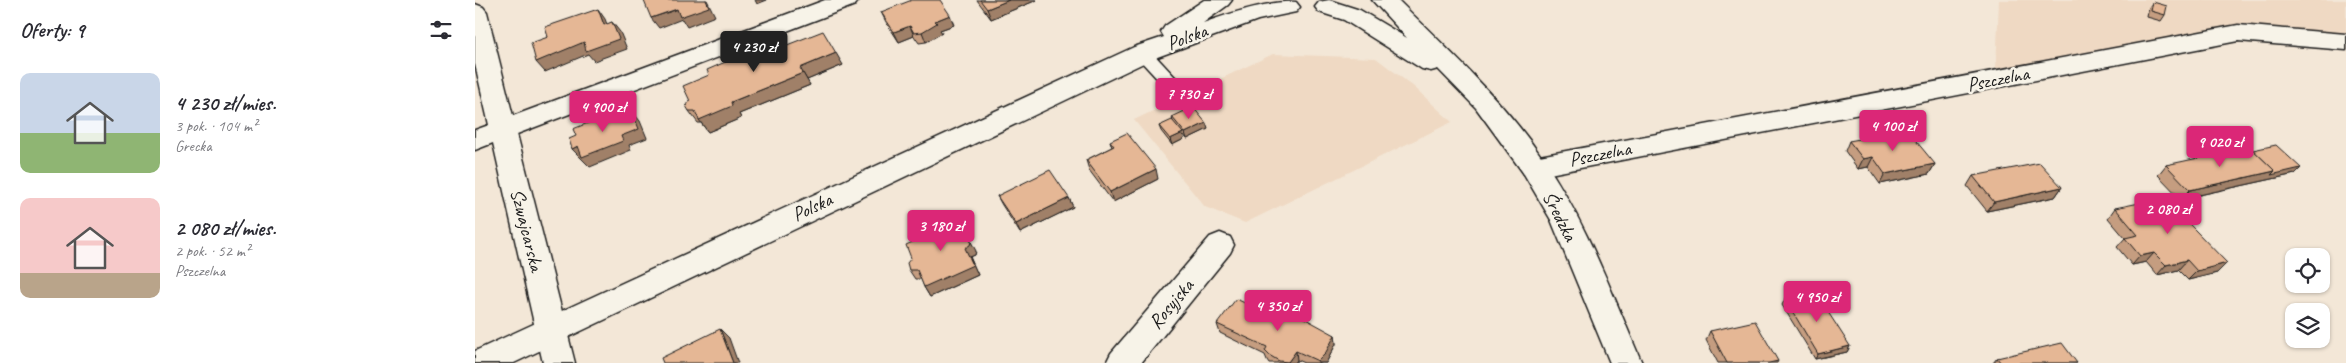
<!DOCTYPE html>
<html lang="pl">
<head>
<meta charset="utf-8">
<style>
	:root { --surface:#fff; --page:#f2f2f3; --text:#2b2b33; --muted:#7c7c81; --accent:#db2777 }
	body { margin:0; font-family:Caveat,sans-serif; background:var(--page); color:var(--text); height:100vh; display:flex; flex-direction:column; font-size:19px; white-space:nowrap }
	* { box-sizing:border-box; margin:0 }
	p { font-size:16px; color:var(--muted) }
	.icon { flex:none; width:28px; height:28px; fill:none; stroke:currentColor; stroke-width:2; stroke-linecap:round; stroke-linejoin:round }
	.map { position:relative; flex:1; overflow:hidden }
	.sheet { display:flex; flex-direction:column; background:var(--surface); width:475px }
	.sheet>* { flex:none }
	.controls { position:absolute; left:1810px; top:248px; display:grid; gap:10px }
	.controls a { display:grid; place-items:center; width:45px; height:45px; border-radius:10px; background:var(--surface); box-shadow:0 1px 4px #0004; font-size:25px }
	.price { position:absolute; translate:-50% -42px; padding:0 11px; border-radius:5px; background:var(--accent); color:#fff; font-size:16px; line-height:32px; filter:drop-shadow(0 1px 2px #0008) }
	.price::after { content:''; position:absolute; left:50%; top:30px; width:15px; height:11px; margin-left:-8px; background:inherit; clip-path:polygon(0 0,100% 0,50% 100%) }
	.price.selected { background:#222; color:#fff }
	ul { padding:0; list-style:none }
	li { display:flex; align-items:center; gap:15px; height:125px; padding:0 20px }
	li span { display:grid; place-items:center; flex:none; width:140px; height:100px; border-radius:10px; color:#555 }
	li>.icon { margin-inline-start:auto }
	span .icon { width:60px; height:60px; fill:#fffc; stroke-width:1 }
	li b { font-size:21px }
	h2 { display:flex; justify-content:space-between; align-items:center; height:60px; padding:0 20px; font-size:21px }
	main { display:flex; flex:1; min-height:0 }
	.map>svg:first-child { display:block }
	.built { fill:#efd9c3 }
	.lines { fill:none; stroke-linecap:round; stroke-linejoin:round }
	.lane-casing { stroke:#1c1c1c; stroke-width:3 }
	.street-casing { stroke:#1c1c1c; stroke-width:3 }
	.secondary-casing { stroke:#1c1c1c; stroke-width:3 }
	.lane { fill:#f7f3e8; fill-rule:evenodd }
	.street { fill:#f7f3e8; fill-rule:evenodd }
	.secondary { fill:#f7f3e8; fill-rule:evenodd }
	.wall { fill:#c59d80; stroke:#1c1c1c }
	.shaded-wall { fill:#a08068; stroke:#1c1c1c }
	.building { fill:#e5b795; stroke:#1c1c1c }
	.labels { text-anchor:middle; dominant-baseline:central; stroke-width:5; stroke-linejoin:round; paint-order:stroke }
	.street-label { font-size:20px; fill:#1c1c1c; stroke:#f7f3e8 }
</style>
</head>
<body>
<main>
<section class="sheet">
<h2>Oferty: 9<svg class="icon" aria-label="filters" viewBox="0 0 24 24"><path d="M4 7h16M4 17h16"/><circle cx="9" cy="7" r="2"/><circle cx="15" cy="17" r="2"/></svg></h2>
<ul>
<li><span style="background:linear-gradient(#c9d6e8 60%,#8fb573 0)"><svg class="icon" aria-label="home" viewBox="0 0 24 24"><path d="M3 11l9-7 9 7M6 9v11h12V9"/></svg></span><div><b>4 230 zł/mies.</b><p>3 pok. · 104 m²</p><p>Grecka</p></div></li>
<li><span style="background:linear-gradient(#f6c9c9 75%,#b9a48a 0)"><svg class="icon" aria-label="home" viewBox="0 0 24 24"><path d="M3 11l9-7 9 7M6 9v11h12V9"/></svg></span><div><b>2 080 zł/mies.</b><p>2 pok. · 52 m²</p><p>Pszczelna</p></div></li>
</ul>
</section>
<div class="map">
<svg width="1871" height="363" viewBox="0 0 1871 363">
	<rect width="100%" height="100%" fill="#f3e7d7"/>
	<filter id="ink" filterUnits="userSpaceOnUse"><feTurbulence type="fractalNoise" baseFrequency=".02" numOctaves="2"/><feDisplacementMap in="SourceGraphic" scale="10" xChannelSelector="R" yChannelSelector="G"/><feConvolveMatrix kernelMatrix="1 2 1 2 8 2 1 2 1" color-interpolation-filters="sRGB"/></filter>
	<g filter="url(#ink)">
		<g class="built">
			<path d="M1524 0H1871V34L1764 25 1521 69Z"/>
			<path d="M798 54 901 58 939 87 977 122 770 223 730 207 659 120Z"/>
		</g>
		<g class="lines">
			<defs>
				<path id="lane" d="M668 47 674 49 713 91 716 95 713 99 707 101 701 99 662 57 660 53 662 49Z"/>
				<g id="street">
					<path d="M350 0H384L380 5 42 134 100 363H68L18 143 0 150V130L14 125 0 64V4L8 7 12 12 38 116Z"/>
					<path d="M1763 25 1871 34V50L1763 41 1059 177 1049 174 1045 167 1049 160 1059 157Z"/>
					<path d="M745 233 755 237 759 245 755 253 666 363H631L636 353 735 237Z"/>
				</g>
				<g id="secondary">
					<path d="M729 0H757L753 5 728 23C753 14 795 0 821 2L825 7 821 12 783 20 677 59 39 363H0V351L659 47 689 37 686 32 690 26Z"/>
					<path d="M854 0 885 10 932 38 897 0H923C974 51 1027 99 1068 159 1111 221 1137 294 1167 363H1135L1076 220 1049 174 1001 108 963 69 956 71 947 69 869 20 844 12 840 7 844 2Z"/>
				</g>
			</defs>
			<use href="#lane" class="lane-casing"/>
			<use href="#street" class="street-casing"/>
			<use href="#secondary" class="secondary-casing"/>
			<use href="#lane" class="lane"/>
			<use href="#street" class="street"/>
			<use href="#secondary" class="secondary"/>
		</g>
		<g class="wall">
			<path d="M502 0H562L516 19Z"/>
			<path d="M1678 2 1690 15 1686 21 1672 17 1674 7Z"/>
			<path d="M406 12 479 25 465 30 467 33 451 42 444 43 439 36 424 42 411 22Z"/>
			<path d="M312 45 368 65 332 80 335 85 264 114 266 118 233 132 226 123H223L214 111 215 101 234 75 285 50Z"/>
			<path d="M697 117 733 129 712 139 708 134 709 139 697 145 686 131 684 126 698 122Z"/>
			<path d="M635 141 683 179 638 202 614 170 611 160 637 147Z"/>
			<path d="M1374 141 1460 164 1454 174 1405 184 1393 167 1383 169 1370 151Z"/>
			<path d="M1691 165 1826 168 1820 174 1706 199 1683 175Z"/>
			<path d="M1498 176 1587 187 1580 197 1512 211 1492 186Z"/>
			<path d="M522 196 594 198 598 207 545 233 527 205Z"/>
			<path d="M1640 208 1752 263 1742 273 1713 280 1703 270 1682 275 1671 262 1657 265 1642 247 1650 238 1633 218Z"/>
			<path d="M501 251 500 255 495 257 503 275 455 297 449 287 446 279H440L434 270 436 258Z"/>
			<path d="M1310 299 1375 346 1372 352 1340 359 1307 305Z"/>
			<path d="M799 316 860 335 861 344 851 363H829L822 360 820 363H794L792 360 790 355 745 333 742 324Z"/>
			<path d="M1235 331 1303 361 1302 363H1243L1231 340Z"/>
			<path d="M1522 358 1602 363H1518Z"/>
		</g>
		<g class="shaded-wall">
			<path d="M231 0H232L240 16 212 27 207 19 184 28 176 18Z"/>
			<path d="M280 0H292L282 4Z"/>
			<path d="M534 0H562L516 19 512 9Z"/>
			<path d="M123 9 130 19 136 35 129 25Z"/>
			<path d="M475 15 479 25 465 30 467 33 451 42 447 32 460 21Z"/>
			<path d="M137 22 145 32 152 49 119 61 113 54 70 72 61 62Z"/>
			<path d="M435 26 439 36 424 42 419 32Z"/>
			<path d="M361 53 368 65 332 80 325 68Z"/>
			<path d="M328 73 335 85 264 114 266 118 233 132 224 120 256 102Z"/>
			<path d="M157 111 165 121 172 138 154 145 156 150 115 167 97 149 103 146Z"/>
			<path d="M731 123 733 129 712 139 710 133Z"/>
			<path d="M708 133 709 139 697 145 695 139Z"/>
			<path d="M1398 157 1393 167 1383 169 1388 159Z"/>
			<path d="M1460 164 1454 174 1405 184 1410 174Z"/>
			<path d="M1826 168 1820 174 1706 199 1715 190 1800 171Z"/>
			<path d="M681 169 683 179 638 202 635 192Z"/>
			<path d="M1587 187 1580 197 1512 211 1519 202Z"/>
			<path d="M594 198 598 207 545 233 541 224Z"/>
			<path d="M482 215 501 251 500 255 495 257 503 275 455 297 449 287 490 248Z"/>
			<path d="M1679 253 1671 262 1657 265 1665 256Z"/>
			<path d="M1712 260 1703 270 1682 275 1691 265Z"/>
			<path d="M1752 263 1742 273 1713 280 1722 271Z"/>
			<path d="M245 329 254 338 263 363H258Z"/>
			<path d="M860 335 861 344 851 363H843V361Z"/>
			<path d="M1375 346 1372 352 1340 359 1343 354Z"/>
			<path d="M821 351 822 360 820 363H813V362Z"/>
		</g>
		<g class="building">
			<path d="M171 0H231L234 7 205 17 202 9 176 18 169 1Z"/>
			<path d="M437 0H465L475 15 460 21 462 23 447 32 439 33 435 26 419 32 406 12Z"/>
			<path d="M505 0H534L512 9Z"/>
			<path d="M1678 2 1692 6 1690 15 1676 11Z"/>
			<path d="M123 9 129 25 137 22 144 39 111 51 109 42 61 62 56 43 73 37 70 27Z"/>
			<path d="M348 31 361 53 325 68 328 73 256 102 257 106 224 120 220 111H214L211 106 215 101 208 86 234 75 232 70 278 50H285L309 41 312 45Z"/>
			<path d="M718 107 731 123 710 133 697 117Z"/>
			<path d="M157 111 164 129 146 136 148 141 107 157 103 146 97 149 94 139 101 136 98 129 138 113 140 118Z"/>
			<path d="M697 120 708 133 695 139 684 126Z"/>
			<path d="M1432 130 1460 164 1410 174 1398 157 1388 159 1374 141Z"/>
			<path d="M652 133 681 169 635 192 611 160 639 146 635 141Z"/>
			<path d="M1801 145 1826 168 1796 175 1800 171 1778 150Z"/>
			<path d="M1775 147 1800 171 1715 190 1691 165Z"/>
			<path d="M1565 163 1587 187 1519 202 1498 176Z"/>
			<path d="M575 170 594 198 541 224 522 196Z"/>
			<path d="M1689 198 1752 263 1722 271 1712 260 1691 265 1679 253 1665 256 1650 238 1663 235 1640 208Z"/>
			<path d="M482 215 496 241 495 245 490 248 498 265 449 287 442 270H434L432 263 436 258 431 245 467 229 463 223Z"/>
			<path d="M1340 292 1375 346 1343 354 1310 299Z"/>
			<path d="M761 299 799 316 804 309 816 315 818 312 860 335 850 354 843 361 821 351 813 362 804 361 794 355 790 351 792 347 742 324Z"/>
			<path d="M1280 321 1303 361 1294 363H1252L1235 331Z"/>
			<path d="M245 329 258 363H188L186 358Z"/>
			<path d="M1587 343 1602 363H1526L1522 358Z"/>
		</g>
	</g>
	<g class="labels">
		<g class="street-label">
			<text transform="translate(712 37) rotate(-20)">Polska</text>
			<text transform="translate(1523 79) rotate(-11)">Pszczelna</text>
			<text transform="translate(1125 154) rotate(-11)">Pszczelna</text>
			<text transform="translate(337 207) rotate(-25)">Polska</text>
			<text transform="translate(1085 216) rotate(63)">Średzka</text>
			<text transform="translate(52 230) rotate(76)">Szwajcarska</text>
			<text transform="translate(696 304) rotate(-50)">Rosyjska</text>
		</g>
	</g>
</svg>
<div class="controls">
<a><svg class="icon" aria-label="locate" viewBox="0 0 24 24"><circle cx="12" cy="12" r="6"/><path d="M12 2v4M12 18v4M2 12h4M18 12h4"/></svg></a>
<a><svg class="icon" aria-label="layers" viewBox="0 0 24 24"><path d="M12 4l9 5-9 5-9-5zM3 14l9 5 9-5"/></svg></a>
</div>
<b class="price selected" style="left:279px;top:73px">4 230 zł</b>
<b class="price" style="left:714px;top:120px">7 730 zł</b>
<b class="price" style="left:128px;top:133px">4 900 zł</b>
<b class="price" style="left:1418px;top:152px">4 100 zł</b>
<b class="price" style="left:1745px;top:168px">9 020 zł</b>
<b class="price" style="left:1693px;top:235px">2 080 zł</b>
<b class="price" style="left:466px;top:252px">3 180 zł</b>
<b class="price" style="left:1342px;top:323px">4 950 zł</b>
<b class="price" style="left:803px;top:332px">4 350 zł</b>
</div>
</main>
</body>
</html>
